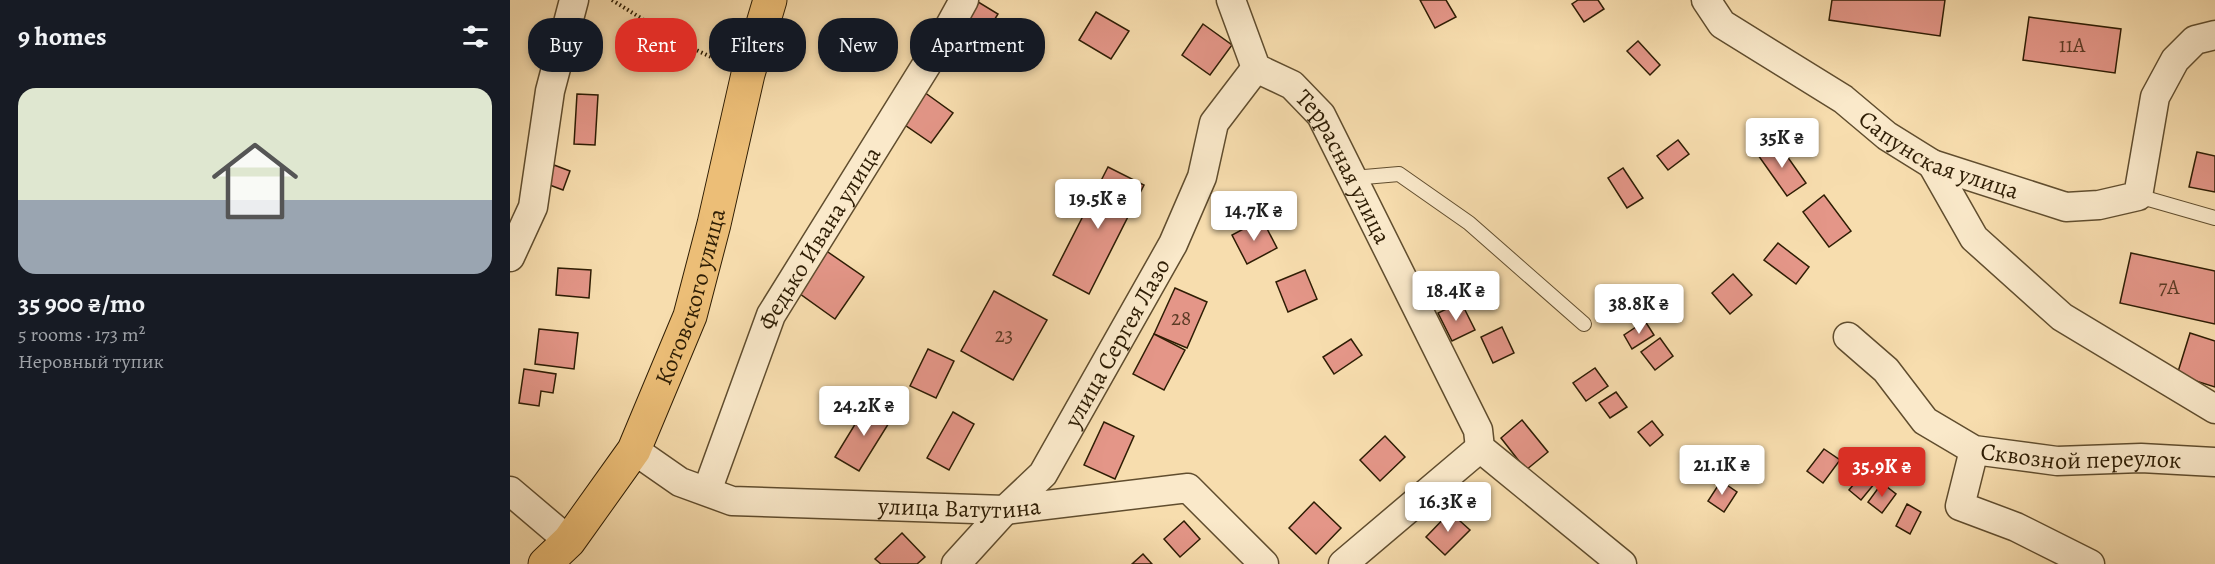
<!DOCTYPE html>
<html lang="en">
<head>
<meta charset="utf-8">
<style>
	:root { --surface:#171b24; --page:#242831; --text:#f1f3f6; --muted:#9ea1a6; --accent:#d93025 }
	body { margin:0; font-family:Alegreya,serif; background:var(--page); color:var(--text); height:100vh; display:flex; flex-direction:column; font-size:22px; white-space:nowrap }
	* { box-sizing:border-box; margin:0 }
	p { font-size:20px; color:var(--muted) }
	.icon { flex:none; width:33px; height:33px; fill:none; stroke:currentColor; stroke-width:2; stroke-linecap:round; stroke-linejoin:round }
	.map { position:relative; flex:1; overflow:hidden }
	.panel { display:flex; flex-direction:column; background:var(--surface); width:510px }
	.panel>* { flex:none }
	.hud { position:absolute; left:18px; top:18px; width:570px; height:54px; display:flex; gap:12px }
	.price { position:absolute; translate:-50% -51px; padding:0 14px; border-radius:6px; background:#fff; color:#222; font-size:20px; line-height:39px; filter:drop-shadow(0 2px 3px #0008) }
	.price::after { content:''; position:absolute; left:50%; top:36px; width:18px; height:14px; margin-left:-9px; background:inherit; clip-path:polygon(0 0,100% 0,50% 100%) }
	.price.active { background:var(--accent); color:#fff }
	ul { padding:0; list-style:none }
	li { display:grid; align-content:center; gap:12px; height:318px; padding:0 18px }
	li span { display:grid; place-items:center; height:186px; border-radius:18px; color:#555 }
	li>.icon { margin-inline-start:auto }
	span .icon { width:108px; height:108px; fill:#fffc; stroke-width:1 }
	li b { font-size:26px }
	h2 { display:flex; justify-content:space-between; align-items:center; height:72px; padding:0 18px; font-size:26px }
	.chip { padding:0 21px; border-radius:24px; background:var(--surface); box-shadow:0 3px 9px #0003; font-size:21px; line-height:54px }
	.chip.active { background:var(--accent); color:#fff }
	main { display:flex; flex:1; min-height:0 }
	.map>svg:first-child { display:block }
	.building { fill:#e49688; stroke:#2e1d04; stroke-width:1.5 }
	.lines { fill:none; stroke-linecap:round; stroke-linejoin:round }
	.service-casing { stroke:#604d2e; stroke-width:16 }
	.minor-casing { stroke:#604d2e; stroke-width:31 }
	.primary-casing { stroke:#2e1d04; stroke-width:35 }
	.path { stroke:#2e1d04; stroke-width:4; stroke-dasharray:1.5 3; stroke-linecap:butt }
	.service { stroke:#fae9ca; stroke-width:14 }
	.minor { stroke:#fae9ca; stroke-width:28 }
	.primary { stroke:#ecbe77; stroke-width:33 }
	.labels { text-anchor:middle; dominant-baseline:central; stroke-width:5; stroke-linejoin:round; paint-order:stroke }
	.number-label { font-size:21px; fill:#5c3b25 }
	.street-label { font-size:24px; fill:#2e1d04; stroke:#fae9ca }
</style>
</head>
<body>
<main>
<section class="panel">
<h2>9 homes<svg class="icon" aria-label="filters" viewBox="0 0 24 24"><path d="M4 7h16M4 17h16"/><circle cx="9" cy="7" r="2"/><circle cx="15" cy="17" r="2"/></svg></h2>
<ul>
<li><span style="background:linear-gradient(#dfe7d0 60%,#9aa5b1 0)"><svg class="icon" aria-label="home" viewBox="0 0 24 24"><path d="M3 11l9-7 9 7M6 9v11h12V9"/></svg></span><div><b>35 900 ₴/mo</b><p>5 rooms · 173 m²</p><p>Неровный тупик</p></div></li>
</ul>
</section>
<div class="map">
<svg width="1705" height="564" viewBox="0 0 1705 564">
	<rect width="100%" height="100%" fill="#f7ddae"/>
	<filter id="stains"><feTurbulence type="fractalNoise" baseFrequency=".00333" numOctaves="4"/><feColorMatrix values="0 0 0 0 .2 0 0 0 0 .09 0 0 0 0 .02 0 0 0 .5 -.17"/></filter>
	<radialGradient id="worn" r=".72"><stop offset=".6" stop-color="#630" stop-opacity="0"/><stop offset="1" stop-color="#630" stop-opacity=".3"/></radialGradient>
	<g class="building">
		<path d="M465 0 488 14 465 51 442 37Z"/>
		<path d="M910 0H936L946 17 925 28Z"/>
		<path d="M1068 0H1088L1094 9 1074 22 1062 4Z"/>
		<path d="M1322 0H1435L1430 36 1319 20Z"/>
		<path d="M586 12 619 31 601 59 569 40Z"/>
		<path d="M1519 17 1611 29 1605 73 1513 60Z"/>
		<path d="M693 24 722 45 700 75 672 55Z"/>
		<path d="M1128 41 1150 65 1140 75 1117 51Z"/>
		<path d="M414 92 443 113 421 143 392 123Z"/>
		<path d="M67 94 88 95 85 145 64 144Z"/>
		<path d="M1168 140 1179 154 1158 170 1147 156Z"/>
		<path d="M1267 142 1296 183 1277 196 1248 155Z"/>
		<path d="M1687 152 1705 156V192L1679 187Z"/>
		<path d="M44 165 60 171 53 190 37 184Z"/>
		<path d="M598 167 634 185 579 294 543 275Z"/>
		<path d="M1113 168 1133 198 1117 208 1098 178Z"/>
		<path d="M1314 195 1341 231 1319 247 1293 212Z"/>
		<path d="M752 219 767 248 737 264 722 235Z"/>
		<path d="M1268 243 1299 267 1286 284 1254 260Z"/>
		<path d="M315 250 354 277 325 319 286 291Z"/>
		<path d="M1621 253 1705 271V324L1610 303Z"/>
		<path d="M48 268 81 270 79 298 46 295Z"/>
		<path d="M795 270 807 299 778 312 766 282Z"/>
		<path d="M1223 274 1242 295 1220 314 1202 293Z"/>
		<path d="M665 288 697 302 677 348 644 334Z"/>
		<path d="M484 291 537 320 503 380 451 351Z"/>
		<path d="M951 302 965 330 942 341 928 313Z"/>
		<path d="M1135 321 1144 335 1122 349 1114 335Z"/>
		<path d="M992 327 1004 353 983 363 971 337Z"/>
		<path d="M29 329 68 333 64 369 25 364Z"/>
		<path d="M1680 333 1705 341V387L1667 375Z"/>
		<path d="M644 334 675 350 654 390 623 374Z"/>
		<path d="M1150 338 1163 356 1145 370 1131 352Z"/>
		<path d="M841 339 852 355 824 374 813 357Z"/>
		<path d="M418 349 444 361 426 398 400 386Z"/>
		<path d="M1085 368 1098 386 1076 401 1063 383Z"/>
		<path d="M14 369 46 374 43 393 31 391 29 406 9 403Z"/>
		<path d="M1106 392 1117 407 1100 418 1089 403Z"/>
		<path d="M358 403 382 418 349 471 325 457Z"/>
		<path d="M443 412 464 424 439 470 417 458Z"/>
		<path d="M1012 420 1038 452 1016 470 991 438Z"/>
		<path d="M1142 421 1153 435 1140 446 1128 432Z"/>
		<path d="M594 422 624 436 605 479 574 465Z"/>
		<path d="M875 436 895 457 870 481 850 460Z"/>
		<path d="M1314 449 1330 460 1313 483 1297 471Z"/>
		<path d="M1357 468 1369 478 1351 500 1339 490Z"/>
		<path d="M1211 481 1227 492 1214 512 1198 501Z"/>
		<path d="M1372 483 1386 494 1372 513 1358 502Z"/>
		<path d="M804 502 831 528 806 554 779 528Z"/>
		<path d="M1397 504 1411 512 1400 534 1386 526Z"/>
		<path d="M940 512 960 530 935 555 916 537Z"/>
		<path d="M674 521 690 539 670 557 654 539Z"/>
		<path d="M392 533 415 557 407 564H371L365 559Z"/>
		<path d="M633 554 642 564H622Z"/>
	</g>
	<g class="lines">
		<defs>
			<g id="service">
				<path d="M843 178 889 174 959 223 1074 324"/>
				<path d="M1628 196 1705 218"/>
			</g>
			<g id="minor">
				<path id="s1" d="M721 0 746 68 782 85 811 115 968 430 970 448 1112 564"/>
				<path id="s2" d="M1196 0 1212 24 1333 99 1377 136 1422 164 1556 207 1589 205 1628 196 1645 97 1665 60 1685 40 1705 35"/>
				<path d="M1422 164 1464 238 1552 317 1705 409"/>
				<path d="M0 257 23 207 40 91 64 0"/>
				<path id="s3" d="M1338 337 1376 370 1415 421 1464 450 1547 461 1631 458 1705 462"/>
				<path id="s4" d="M124 450 170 482 222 501 495 510 678 488 754 564"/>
				<path d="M1464 450 1450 506 1506 527 1580 564"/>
				<path d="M0 491 59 541"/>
				<path id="s5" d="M197 491 261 315 432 40 454 0"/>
				<path id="s6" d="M446 564 495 510 533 474 663 244 692 177 704 123 746 68"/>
				<path d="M833 564 970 448"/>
			</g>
			<g id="primary">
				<path id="s7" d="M35 564 59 541 124 450 180 316 204 224 238 74 260 0"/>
			</g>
		</defs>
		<use href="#service" class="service-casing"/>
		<use href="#minor" class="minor-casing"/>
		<use href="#primary" class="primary-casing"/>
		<path class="path" d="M102 0 169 42 214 63"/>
		<use href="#service" class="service"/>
		<use href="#minor" class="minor"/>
		<use href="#primary" class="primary"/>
	</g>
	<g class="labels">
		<g class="number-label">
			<text x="1562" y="45">11А</text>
			<text x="1659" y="287">7А</text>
			<text x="671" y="318">28</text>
			<text x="494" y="335">23</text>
		</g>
		<g class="street-label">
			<text stroke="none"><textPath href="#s2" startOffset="284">Сапунская улица</textPath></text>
			<text stroke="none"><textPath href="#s1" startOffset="210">Террасная улица</textPath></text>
			<text stroke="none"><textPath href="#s5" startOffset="278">Федько Ивана улица</textPath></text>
			<text stroke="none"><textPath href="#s7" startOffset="309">Котовского улица</textPath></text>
			<text stroke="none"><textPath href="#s6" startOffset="276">улица Сергея Лазо</textPath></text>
			<text stroke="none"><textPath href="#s3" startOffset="279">Сквозной переулок</textPath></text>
			<text stroke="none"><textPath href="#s4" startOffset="339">улица Ватутина</textPath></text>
		</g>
	</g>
	<rect width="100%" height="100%" filter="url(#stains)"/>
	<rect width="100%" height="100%" fill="url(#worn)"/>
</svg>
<b class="price" style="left:1272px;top:169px">35K ₴</b>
<b class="price" style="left:588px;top:230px">19.5K ₴</b>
<b class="price" style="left:744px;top:242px">14.7K ₴</b>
<b class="price" style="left:946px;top:322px">18.4K ₴</b>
<b class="price" style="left:1129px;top:335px">38.8K ₴</b>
<b class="price" style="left:354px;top:437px">24.2K ₴</b>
<b class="price" style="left:1212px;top:496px">21.1K ₴</b>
<b class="price active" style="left:1372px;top:498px">35.9K ₴</b>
<b class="price" style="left:938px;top:533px">16.3K ₴</b>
<div class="hud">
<a class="chip">Buy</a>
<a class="chip active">Rent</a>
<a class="chip">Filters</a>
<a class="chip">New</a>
<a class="chip">Apartment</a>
</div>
</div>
</main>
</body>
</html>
